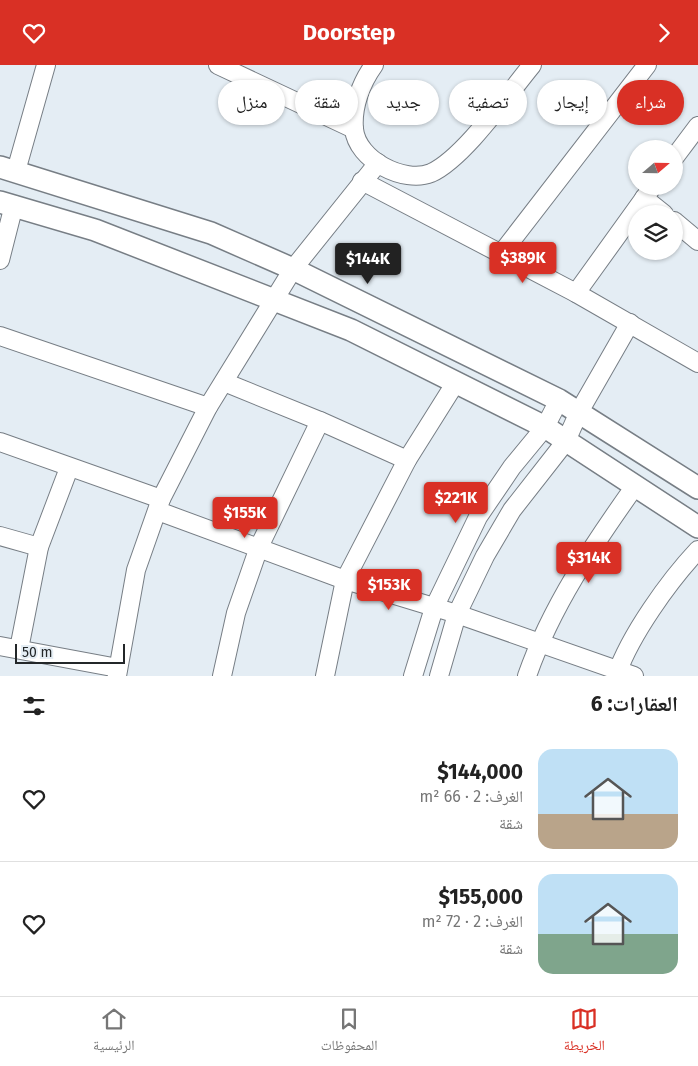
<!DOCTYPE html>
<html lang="ar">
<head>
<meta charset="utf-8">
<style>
	:root { --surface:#fff; --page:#f2f2f2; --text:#222; --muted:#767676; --line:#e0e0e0; --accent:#d93025 }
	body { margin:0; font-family:"Fira Sans","Noto Naskh Arabic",sans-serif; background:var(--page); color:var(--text); direction:rtl; height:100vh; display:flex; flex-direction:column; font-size:19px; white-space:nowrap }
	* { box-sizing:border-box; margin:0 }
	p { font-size:16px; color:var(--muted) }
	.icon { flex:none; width:28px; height:28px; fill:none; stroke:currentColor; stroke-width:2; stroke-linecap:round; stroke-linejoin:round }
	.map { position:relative; height:611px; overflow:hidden; direction:ltr }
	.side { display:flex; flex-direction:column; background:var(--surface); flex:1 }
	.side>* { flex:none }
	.guide { position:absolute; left:15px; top:15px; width:669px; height:45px; direction:rtl; display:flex; gap:10px }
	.needle { width:32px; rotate:70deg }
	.controls { position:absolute; left:628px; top:75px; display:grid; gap:10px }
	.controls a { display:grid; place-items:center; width:55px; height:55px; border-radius:50%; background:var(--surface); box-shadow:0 1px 4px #0004; font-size:25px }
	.scale { position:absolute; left:15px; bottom:12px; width:110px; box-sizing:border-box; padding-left:5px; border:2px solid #232729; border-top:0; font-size:14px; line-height:18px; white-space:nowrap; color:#232729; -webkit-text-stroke:4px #e4edf4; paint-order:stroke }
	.price { position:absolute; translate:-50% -42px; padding:0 11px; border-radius:5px; background:var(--accent); color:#fff; font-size:16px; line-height:32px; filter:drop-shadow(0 1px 2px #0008) }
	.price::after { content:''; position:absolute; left:50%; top:30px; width:15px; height:11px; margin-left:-8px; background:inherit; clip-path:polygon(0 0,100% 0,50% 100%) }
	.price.on { background:#222; color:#fff }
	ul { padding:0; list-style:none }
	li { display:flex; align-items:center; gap:15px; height:125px; padding:0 20px }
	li+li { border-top:1px solid var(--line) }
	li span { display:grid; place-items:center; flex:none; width:140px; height:100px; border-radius:15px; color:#555 }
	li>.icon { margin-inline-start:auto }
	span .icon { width:60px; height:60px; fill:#fffc; stroke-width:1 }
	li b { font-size:21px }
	h2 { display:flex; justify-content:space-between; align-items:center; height:60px; padding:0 20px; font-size:21px }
	.chip { padding:0 18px; border-radius:22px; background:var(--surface); box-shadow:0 1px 4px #0004; font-size:18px; line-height:45px }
	.chip.on { background:var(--accent); color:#fff }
	header { display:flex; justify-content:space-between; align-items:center; height:65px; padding:0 20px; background:var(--accent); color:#fff; font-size:22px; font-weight:700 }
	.tab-bar { display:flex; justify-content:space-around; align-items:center; height:70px; border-top:1px solid var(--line); background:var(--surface); font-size:14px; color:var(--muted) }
	.tab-bar a { display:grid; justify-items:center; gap:2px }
	.tab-bar .on { color:var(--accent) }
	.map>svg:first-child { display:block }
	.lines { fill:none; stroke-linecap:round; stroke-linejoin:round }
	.minor-casing { stroke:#777e85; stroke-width:20 }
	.tertiary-casing { stroke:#777e85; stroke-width:24 }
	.minor { stroke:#fff; stroke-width:18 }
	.tertiary { stroke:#fff; stroke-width:21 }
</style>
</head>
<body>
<header><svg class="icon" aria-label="forward" viewBox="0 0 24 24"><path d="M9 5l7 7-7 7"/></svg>Doorstep<svg class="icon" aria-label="heart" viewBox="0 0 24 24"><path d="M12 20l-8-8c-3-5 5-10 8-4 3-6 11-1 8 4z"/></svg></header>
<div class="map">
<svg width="698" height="611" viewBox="0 0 698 611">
	<rect width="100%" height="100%" fill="#e4edf4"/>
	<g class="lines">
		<defs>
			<g id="minor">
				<path d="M218 0 354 64"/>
				<path d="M374 0C361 18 352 42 354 64 357 95 404 119 431 108 464 93 508 29 532 0"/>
				<path d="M674 93 698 61"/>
				<path d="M16 106 46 0"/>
				<path d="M362 116 576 228 698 298"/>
				<path d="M644 133 664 149"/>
				<path d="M674 156 698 176"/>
				<path d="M501 189 647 0"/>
				<path d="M0 195 14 140"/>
				<path d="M576 228 653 121"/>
				<path d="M0 271 208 342"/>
				<path d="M224 317 320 356 407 395"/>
				<path d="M0 377 161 434"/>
				<path d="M158 446 345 515 457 549 634 611"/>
				<path d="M0 471 39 482"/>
				<path d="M0 581 118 603"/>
				<path d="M19 584 39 482 69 403"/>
				<path d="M117 611 136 505 161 434 208 342 293 204 378 98"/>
				<path d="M222 611 236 548 259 482 320 356"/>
				<path d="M325 611 345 515 407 395 456 317"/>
				<path d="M413 611 434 543 478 452 512 402 545 362 559 335"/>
				<path d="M439 611 457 549 485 491 512 445 566 376 579 347 630 258"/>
				<path d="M527 611C551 542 593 480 635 421"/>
				<path d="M616 611C630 570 669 516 698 485"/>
			</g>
			<g id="tertiary">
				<path d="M0 102 211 168 293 204 559 335 698 423"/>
				<path d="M0 137 95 165 351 265 545 362 698 462"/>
			</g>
		</defs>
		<use href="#minor" class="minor-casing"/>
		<use href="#tertiary" class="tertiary-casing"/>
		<use href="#minor" class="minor"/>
		<use href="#tertiary" class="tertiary"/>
	</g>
</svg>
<div class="controls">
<a><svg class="needle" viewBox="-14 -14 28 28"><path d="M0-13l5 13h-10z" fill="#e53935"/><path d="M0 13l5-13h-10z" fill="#767676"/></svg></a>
<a><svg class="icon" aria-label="layers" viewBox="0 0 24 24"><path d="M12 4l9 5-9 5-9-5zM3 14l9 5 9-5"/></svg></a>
</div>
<div class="scale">50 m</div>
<b class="price" style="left:523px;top:219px">$389K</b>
<b class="price on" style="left:368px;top:220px">$144K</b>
<b class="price" style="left:456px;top:459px">$221K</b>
<b class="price" style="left:245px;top:474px">$155K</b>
<b class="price" style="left:589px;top:519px">$314K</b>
<b class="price" style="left:389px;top:546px">$153K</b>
<div class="guide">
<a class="chip on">شراء</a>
<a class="chip">إيجار</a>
<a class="chip">تصفية</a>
<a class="chip">جديد</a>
<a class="chip">شقة</a>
<a class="chip">منزل</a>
</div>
</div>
<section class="side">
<h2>العقارات: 6<svg class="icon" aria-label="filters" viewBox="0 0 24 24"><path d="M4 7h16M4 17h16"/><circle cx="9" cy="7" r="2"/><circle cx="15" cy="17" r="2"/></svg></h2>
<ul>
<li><span style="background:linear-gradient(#bfe0f5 65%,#b9a48a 0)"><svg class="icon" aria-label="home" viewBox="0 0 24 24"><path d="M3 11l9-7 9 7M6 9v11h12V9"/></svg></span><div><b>$144,000</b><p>الغرف: 2 · 66 m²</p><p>شقة</p></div><svg class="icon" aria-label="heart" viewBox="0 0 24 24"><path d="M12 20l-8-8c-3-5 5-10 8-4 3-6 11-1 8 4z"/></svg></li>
<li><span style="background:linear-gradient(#bfe0f5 60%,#7fa58c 0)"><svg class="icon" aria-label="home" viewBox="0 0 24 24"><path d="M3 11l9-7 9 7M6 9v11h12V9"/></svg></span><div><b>$155,000</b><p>الغرف: 2 · 72 m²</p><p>شقة</p></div><svg class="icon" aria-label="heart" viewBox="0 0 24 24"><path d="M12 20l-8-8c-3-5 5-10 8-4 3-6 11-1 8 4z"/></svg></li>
</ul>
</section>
<nav class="tab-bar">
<a class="on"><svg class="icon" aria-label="map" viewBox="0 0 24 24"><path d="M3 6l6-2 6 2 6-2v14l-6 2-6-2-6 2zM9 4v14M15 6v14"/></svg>الخريطة</a>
<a><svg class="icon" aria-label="saved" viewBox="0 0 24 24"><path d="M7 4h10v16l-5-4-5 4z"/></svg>المحفوظات</a>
<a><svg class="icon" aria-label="home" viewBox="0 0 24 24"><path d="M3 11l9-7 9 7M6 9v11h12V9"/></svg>الرئيسية</a>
</nav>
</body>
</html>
